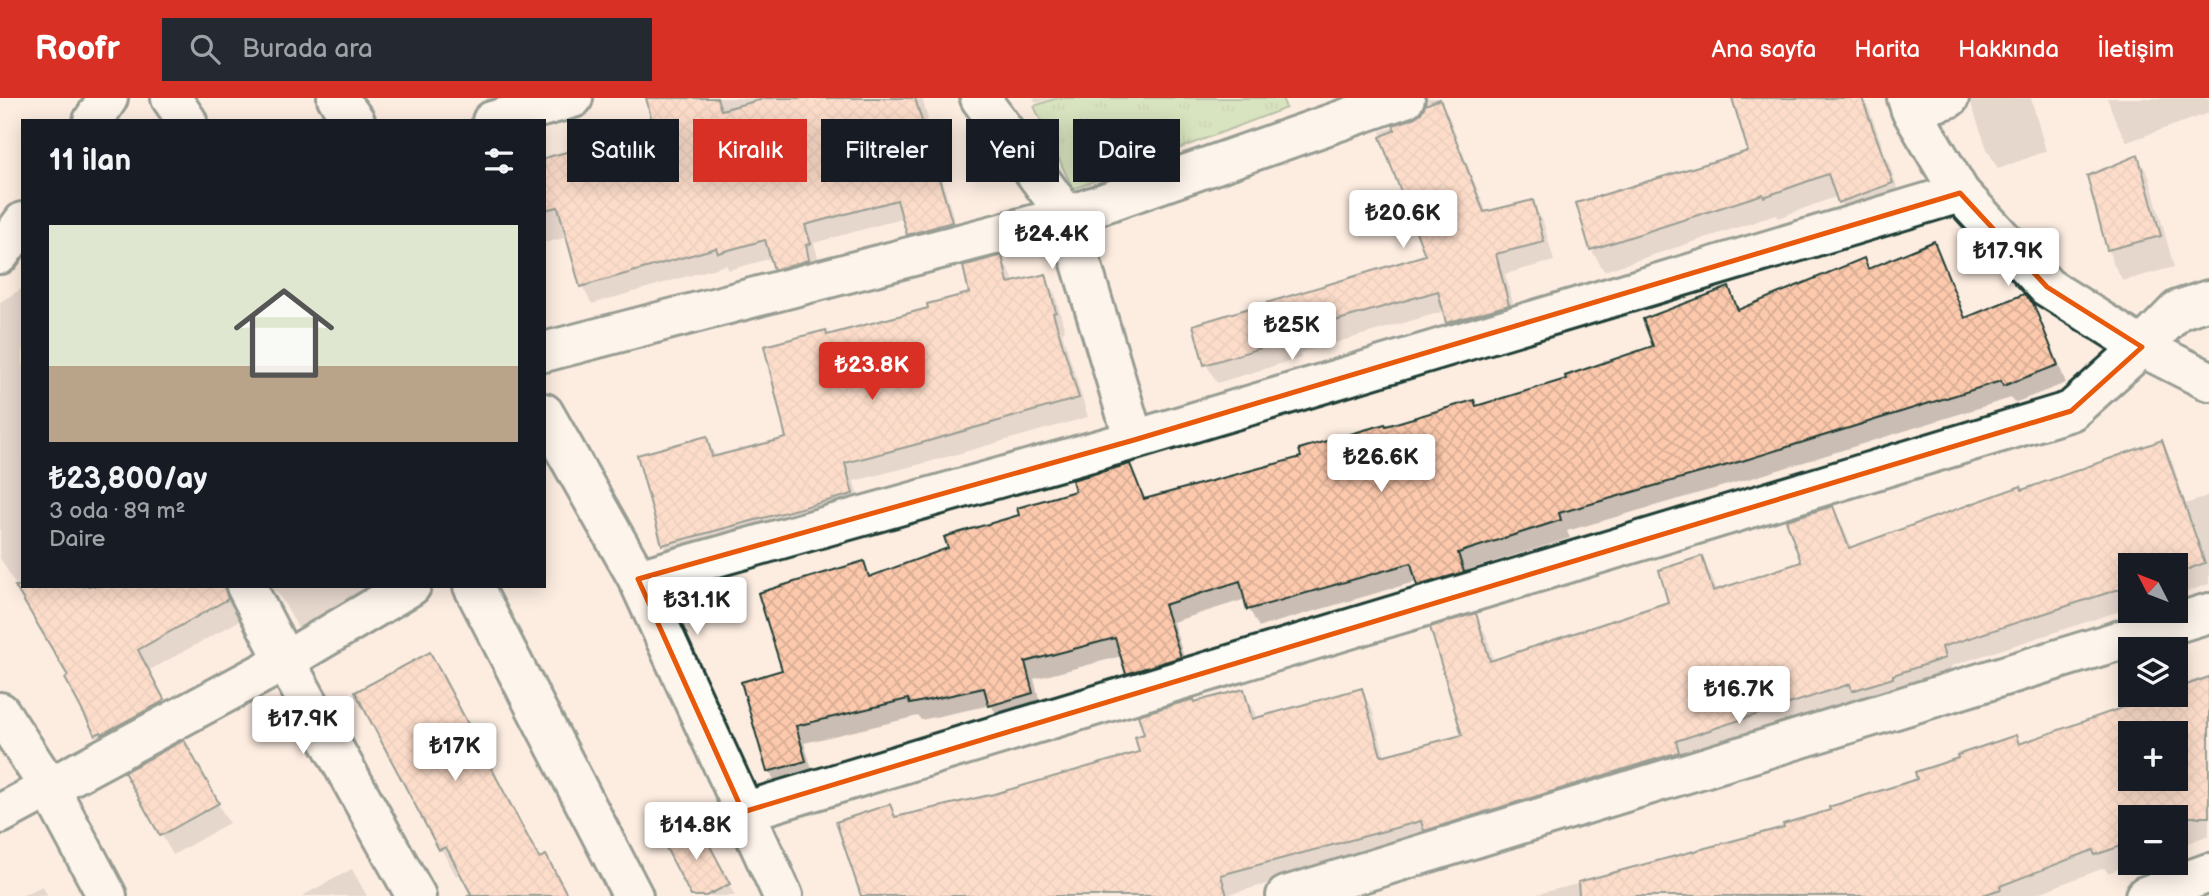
<!DOCTYPE html>
<html lang="tr">
<head>
<meta charset="utf-8">
<style>
	:root { --surface:#171b24; --page:#242831; --text:#f1f3f6; --muted:#9ea1a6; --line:#363941; --accent:#d93025 }
	body { margin:0; font-family:"Balsamiq Sans",sans-serif; background:var(--page); color:var(--text); height:100vh; display:flex; flex-direction:column; font-size:26px; white-space:nowrap }
	* { box-sizing:border-box; margin:0 }
	p { font-size:23px; color:var(--muted) }
	.icon { flex:none; width:38px; height:38px; fill:none; stroke:currentColor; stroke-width:2; stroke-linecap:round; stroke-linejoin:round }
	.map { position:relative; flex:1; overflow:hidden }
	.panel { position:absolute; left:21px; top:21px; width:525px; height:469px; display:flex; flex-direction:column; background:var(--surface); border-radius:0px; box-shadow:0 4px 18px #0003 }
	.panel>* { flex:none }
	.banner { position:absolute; left:567px; top:21px; width:665px; height:63px; display:flex; gap:14px }
	.needle { width:46px; rotate:312deg }
	.buttons { position:absolute; left:2118px; top:455px; display:grid; gap:14px }
	.buttons a { display:grid; place-items:center; width:70px; height:70px; border-radius:0px; background:var(--surface); box-shadow:0 4px 18px #0003; font-size:35px }
	.price { position:absolute; translate:-50% -60px; padding:0 16px; border-radius:7px; background:#fff; color:#222; font-size:23px; line-height:46px; filter:drop-shadow(0 2px 4px #0008) }
	.price::after { content:''; position:absolute; left:50%; top:42px; width:21px; height:16px; margin-left:-10px; background:inherit; clip-path:polygon(0 0,100% 0,50% 100%) }
	.price.selected { background:var(--accent); color:#fff }
	ul { padding:0; list-style:none }
	li { display:grid; align-content:center; gap:14px; height:371px; padding:0 28px }
	li+li { border-top:2px solid var(--line) }
	li span { display:grid; place-items:center; height:217px; border-radius:0px; color:#555 }
	li>.icon { margin-inline-start:auto }
	span .icon { width:126px; height:126px; fill:#fffc; stroke-width:1 }
	li b { font-size:30px }
	h2 { display:flex; justify-content:space-between; align-items:center; height:84px; padding:0 28px; font-size:30px }
	.chip { padding:0 24px; border-radius:0px; background:var(--surface); box-shadow:0 4px 18px #0003; font-size:24px; line-height:63px }
	.chip.selected { background:var(--accent); color:#fff }
	header { display:flex; align-items:center; gap:42px; box-sizing:border-box; height:98px; padding:0 35px; background:var(--accent); color:#fff }
	header strong { font-size:33px }
	nav { display:flex; gap:38px; margin-inline-start:auto; font-size:24px }
	.search { width:490px; height:63px; background:var(--page); display:flex; align-items:center; gap:18px; box-sizing:border-box; padding:0 24px; border-radius:0px; color:var(--muted); font-size:26px }
	.map>svg:first-child { display:block }
	.park { fill:url(#park-tufts); stroke:#668a64; stroke-width:2 }
	.shadow { fill:#0003; fill-rule:evenodd }
	.building { fill:url(#building-cross-hatch); stroke:#1f3d34; stroke-width:2; fill-rule:evenodd }
	.lines { fill:none; stroke-linecap:round; stroke-linejoin:round }
	.minor-casing { stroke:#1f3d34; stroke-width:44 }
	.secondary-casing { stroke:#1f3d34; stroke-width:44 }
	.minor { stroke:#fdfcf7; stroke-width:38 }
	.secondary { stroke:#fdfcf7; stroke-width:38 }
	.marked { fill:none; stroke:#e8590c; stroke-width:5; stroke-linejoin:round }
</style>
</head>
<body>
<header>
<strong>Roofr</strong>
<div class="search"><svg class="icon" aria-label="search" viewBox="0 0 24 24"><circle cx="10" cy="10" r="6"/><path d="M15 15l6 6"/></svg>Burada ara</div>
<nav><a>Ana sayfa</a><a>Harita</a><a>Hakkında</a><a>İletişim</a></nav>
</header>
<div class="map">
<svg width="2209" height="798" viewBox="0 0 2209 798">
	<defs>
		<pattern id="park-tufts" width="24" height="20" patternUnits="userSpaceOnUse" patternTransform="scale(1.75)"><rect width="24" height="20" fill="#acd794"/><path d="M3 7l-1-3M5 7V3M7 7l1-3M15 17l-1-3M17 17v-4M19 17l1-3" fill="none" stroke="#94b980"/></pattern>
		<pattern id="building-cross-hatch" width="8" height="8" patternUnits="userSpaceOnUse" patternTransform="scale(1.75)"><rect width="8" height="8" fill="#fdc9ad"/><path d="M0 0l8 8M0 8l8-8" fill="none" stroke="#d8ae95"/></pattern>
	</defs>
	<rect width="100%" height="100%" fill="#fdede1"/>
	<filter id="ink" filterUnits="userSpaceOnUse"><feTurbulence type="fractalNoise" baseFrequency=".0143" numOctaves="2"/><feDisplacementMap in="SourceGraphic" scale="14" xChannelSelector="R" yChannelSelector="G"/><feConvolveMatrix kernelMatrix="1 2 1 2 8 2 1 2 1" color-interpolation-filters="sRGB"/></filter>
	<g filter="url(#ink)">
		<path class="park" d="M1057 0H1282L1286 10 1073 91 1034 8Z"/>
		<g class="shadow">
			<path d="M486 0H503L489 4Z"/>
			<path d="M648 0H922L928 22 925 23 960 142 918 154 908 136 904 120 814 145 819 163 786 188 776 171 772 160 729 172 726 167 592 206 582 188 568 139 544 145V62L656 29Z"/>
			<path d="M1033 0H1054L1036 5Z"/>
			<path d="M1427 0H1441L1487 115 1532 104 1543 123 1554 163 1505 176 1519 226 1459 244 1448 225 1445 213 1300 255 1301 260 1217 285 1206 266 1427 158 1380 34 1413 22 1422 16 1428 4Z"/>
			<path d="M1734 0H1863L1869 11 1904 107 1852 126 1838 98 1778 120 1776 117 1604 173 1591 151 1750 54Z"/>
			<path d="M1971 0H2031L2046 53 1998 71 1987 51 1971 6Z"/>
			<path d="M2107 0H2209V15L2127 44 2116 24Z"/>
			<path d="M2138 59 2149 78 2174 169 2123 183 2112 164 2089 79Z"/>
			<path d="M1001 159 1012 178 1014 186 1045 178 1055 196 1065 233 1062 234 1088 319 929 364 854 383 862 415 674 465 663 447 706 340 717 360 788 341 828 238 930 211 971 196Z"/>
			<path d="M1864 162 1869 172 1953 246 2031 206 2042 225 2066 285 2014 305 2011 300 1752 380 1567 433 1570 440 1467 472 1472 491 1429 504 1418 483 1259 529 1249 511 1246 501 1173 524 1189 576 1137 592 1127 575 1122 558 1034 581 1042 612 1001 624 991 607 921 622 918 618 804 645 815 681 779 691 769 673 785 573 863 465 871 480 950 451 1077 394 1129 368 1145 402 1303 360 1385 330 1476 309 1568 282 1655 249 1729 191 1740 213Z"/>
			<path d="M23 190V488H252L235 508 239 523 148 573 174 623 108 656 97 637 109 631 70 579 0 460V204Z"/>
			<path d="M2161 344 2172 363 2186 406 2209 397V486L2175 498V467H2130V513H2135L2129 515 2126 511 1951 568 1954 579 1431 742 1230 796 1231 798H864L889 708 897 720 994 697 1141 655 1147 637 1194 606 1243 593 1254 612 1257 621 1361 592 1372 611 1385 659 1465 638 1475 518 1486 536 1494 563 1671 505 1702 460 1712 479 1717 493 1804 465 1833 410 1843 428 1852 451Z"/>
			<path d="M265 488H367L372 498 302 537 281 500 272 490Z"/>
			<path d="M2209 578V737L2175 750V719H2130V765H2135L2108 775 2104 770 2031 798H1529L1658 766 1787 730 1919 683 2015 639 2020 647 2163 597H2175L2191 587 2190 583ZM2130 635H2175V681H2130Z"/>
			<path d="M358 594 539 762 567 798H474L462 775 456 778 441 751Z"/>
			<path d="M183 644 229 725 173 757 126 675Z"/>
			<path d="M709 747 735 798H694Z"/>
			<path d="M352 771 367 798H302Z"/>
			<path d="M42 788 48 798H21Z"/>
		</g>
		<g class="building">
			<path d="M646 0H717L721 12 767 0H915L952 124 907 137 897 102 805 127 811 146 806 147 809 162 774 172 765 142 718 155 716 150 580 189 558 109 544 112V60L589 48 588 45 653 27Z"/>
			<path d="M1732 0H1862L1893 85 1838 105 1828 76 1764 99 1763 96 1590 152 1576 105 1748 53Z"/>
			<path d="M1440 1 1484 114 1533 102 1544 144 1496 156 1509 207 1446 225 1438 193 1290 236 1291 241 1204 267 1193 227 1425 157 1380 39 1395 32 1393 27 1412 21 1421 15 1425 7Z"/>
			<path d="M2138 57 2161 138 2107 152 2087 78Z"/>
			<path d="M1934 143 1965 220 2024 196 2033 205 2058 267 2003 288 2001 283 1742 363 1559 415 1561 422 1458 455 1464 474 1417 488 1411 465 1247 512 1240 483 1164 507 1181 559 1126 576 1115 540 1025 564 1033 595 989 608 984 590 910 606 908 601 796 628 806 663 767 674 741 584 782 572 758 495 864 463 869 479 948 450 944 439 1019 417 1017 410 1075 393 1072 382 1130 366 1144 401 1301 359 1299 351 1385 326 1386 328 1474 302 1476 308 1566 281 1565 278 1653 248 1643 221 1729 189 1738 212 1864 160 1868 171Z"/>
			<path d="M1002 157 1008 185 1046 176 1056 214 1053 215 1079 300 918 346 845 365 853 396 662 447 637 357 707 338 712 359 786 340 764 248 826 232 827 237 928 210 927 206 969 195 963 168Z"/>
			<path d="M2162 342 2205 465 2175 476V467H2130V492H2116L1942 549 1945 560 1893 577V580L1852 593 1850 586 1676 643 1679 654 1424 733 1421 723 1221 777 1227 798H861L836 724 890 706 895 719 994 696 1139 654 1135 639 1144 636 1138 617 1194 601V604L1244 591 1252 621 1362 590 1381 658 1462 637 1430 529 1476 515 1490 563 1668 504 1659 472 1702 458 1713 493 1801 464 1786 422 1790 421 1833 408 1849 450 2021 388 2022 392Z"/>
			<path d="M15 488H224L228 501 138 552 164 601 162 604 102 636 101 634 95 637 65 580 68 578Z"/>
			<path d="M430 554 539 760 546 757 568 798H467L471 796 446 749 439 752 355 594Z"/>
			<path d="M2209 579V719H2130V745L2095 757 2093 752 2000 788 2001 791 1980 798H1579L1578 784 1784 729 1783 726 1830 712 1829 709 1917 681 1915 674 1958 660 1957 657 2016 637 2019 646 2158 597H2175V591ZM2130 635H2175V681H2130Z"/>
			<path d="M184 642 219 705 160 738 124 674Z"/>
			<path d="M698 725 730 786 706 798H691L663 744Z"/>
		</g>
		<g class="lines">
			<defs>
				<g id="minor">
					<path d="M980 0 1067 118 1134 342"/>
					<path d="M1907 0 1911 12 1960 95 2047 189 2142 249 2209 283"/>
					<path d="M1911 12 1949 0"/>
					<path d="M93 23 108 0"/>
					<path d="M492 23 573 0"/>
					<path d="M0 156 23 124"/>
					<path d="M544 254 1067 118 1405 0"/>
					<path d="M638 481 1134 342 1960 95"/>
					<path d="M246 488 285 563 416 798"/>
					<path d="M0 614 49 689 107 798"/>
					<path d="M743 714 2071 313 2142 249 2178 212 2209 202"/>
					<path d="M0 716 285 563 411 488"/>
					<path d="M1286 798 2209 515"/>
					<path d="M2145 798 2209 775"/>
				</g>
				<g id="secondary">
					<path d="M171 0 187 23"/>
					<path d="M337 0 355 23"/>
					<path d="M544 315 638 481 783 798"/>
					<path d="M473 488 633 798"/>
				</g>
			</defs>
			<use href="#minor" class="minor-casing"/>
			<use href="#secondary" class="secondary-casing"/>
			<use href="#minor" class="minor"/>
			<use href="#secondary" class="secondary"/>
		</g>
	</g>
	<path d="M0 0H2209V798H0ZM1960 95 2047 189 2142 249 2071 313 743 714 638 481 1134 342Z" fill="#fdede1" fill-opacity=".55" fill-rule="evenodd"/>
	<path class="marked" d="M1960 95 2047 189 2142 249 2071 313 743 714 638 481 1134 342Z"/>
</svg>
<div class="buttons">
<a><svg class="needle" viewBox="-14 -14 28 28"><path d="M0-13l5 13h-10z" fill="#e53935"/><path d="M0 13l5-13h-10z" fill="#9ea1a6"/></svg></a>
<a><svg class="icon" aria-label="layers" viewBox="0 0 24 24"><path d="M12 4l9 5-9 5-9-5zM3 14l9 5 9-5"/></svg></a>
<a>+</a>
<a>−</a>
</div>
<b class="price" style="left:1403px;top:152px">₺20.6K</b>
<b class="price" style="left:1052px;top:173px">₺24.4K</b>
<b class="price" style="left:2008px;top:190px">₺17.9K</b>
<b class="price" style="left:1292px;top:264px">₺25K</b>
<b class="price selected" style="left:872px;top:304px">₺23.8K</b>
<b class="price" style="left:1381px;top:396px">₺26.6K</b>
<b class="price" style="left:697px;top:539px">₺31.1K</b>
<b class="price" style="left:1739px;top:628px">₺16.7K</b>
<b class="price" style="left:303px;top:658px">₺17.9K</b>
<b class="price" style="left:455px;top:685px">₺17K</b>
<b class="price" style="left:696px;top:764px">₺14.8K</b>
<div class="banner">
<a class="chip">Satılık</a>
<a class="chip selected">Kiralık</a>
<a class="chip">Filtreler</a>
<a class="chip">Yeni</a>
<a class="chip">Daire</a>
</div>
<section class="panel">
<h2>11 ilan<svg class="icon" aria-label="filters" viewBox="0 0 24 24"><path d="M4 7h16M4 17h16"/><circle cx="9" cy="7" r="2"/><circle cx="15" cy="17" r="2"/></svg></h2>
<ul>
<li><span style="background:linear-gradient(#dfe7d0 65%,#b9a48a 0)"><svg class="icon" aria-label="home" viewBox="0 0 24 24"><path d="M3 11l9-7 9 7M6 9v11h12V9"/></svg></span><div><b>₺23,800/ay</b><p>3 oda · 89 m²</p><p>Daire</p></div></li>
</ul>
</section>
</div>
</body>
</html>
